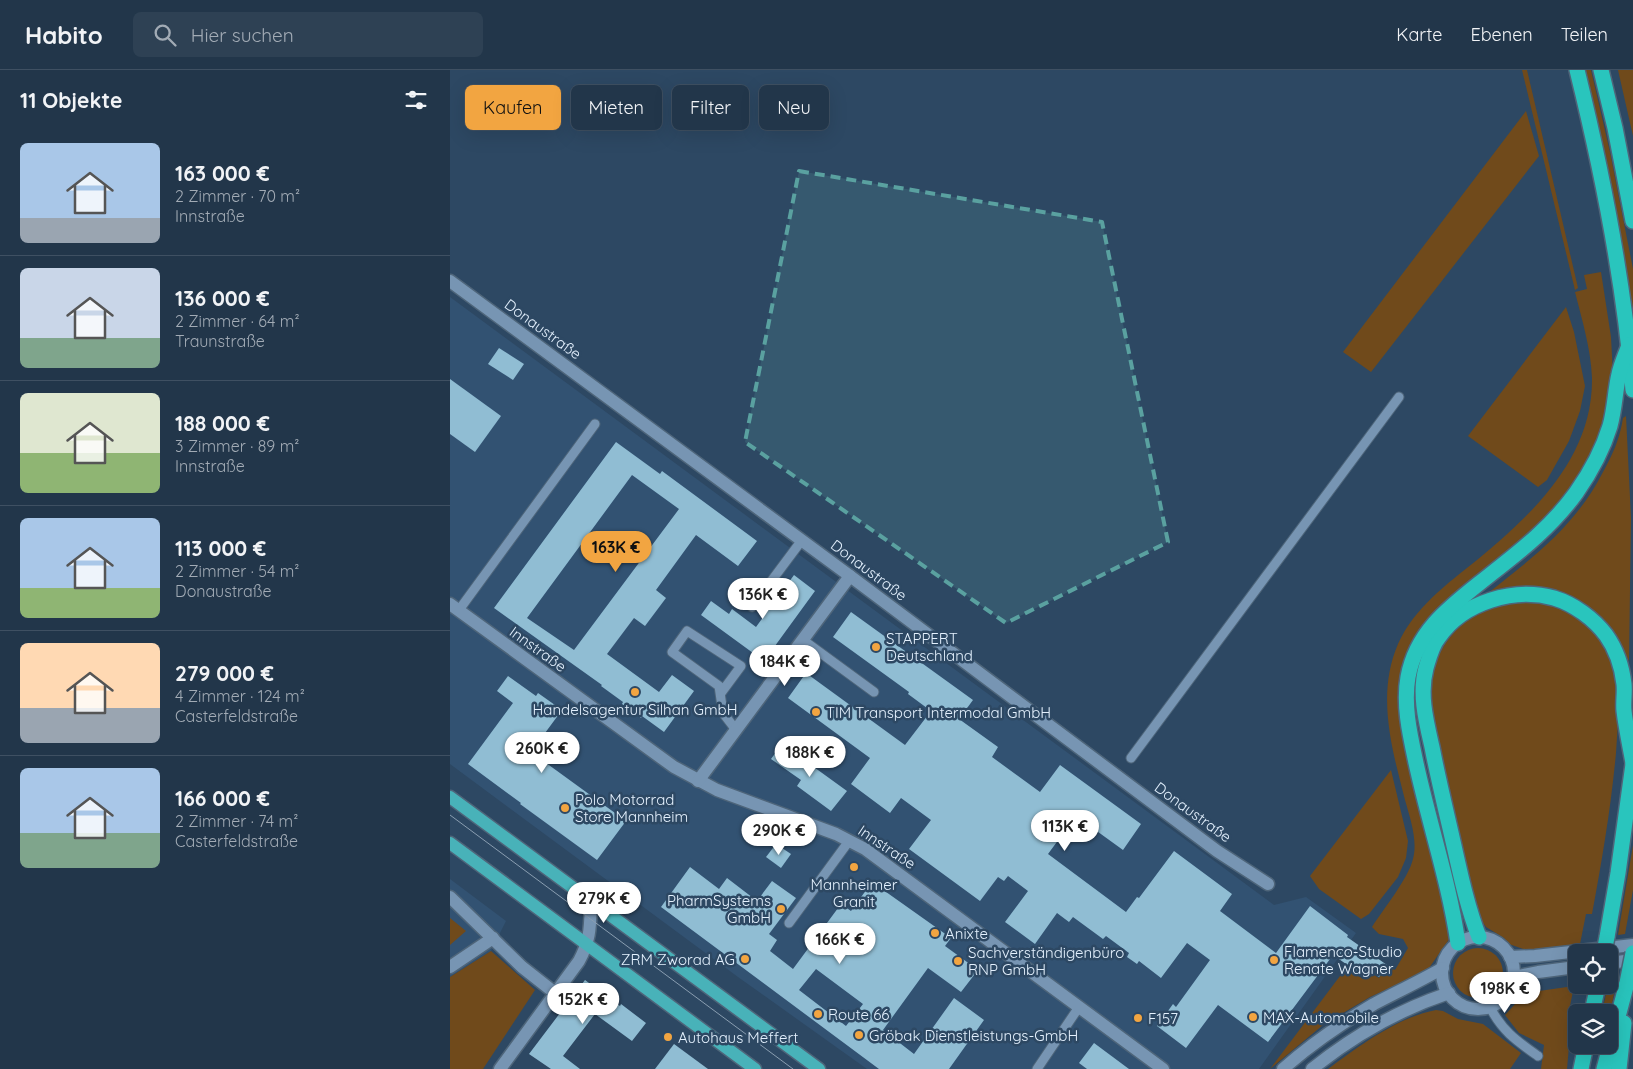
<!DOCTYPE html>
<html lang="de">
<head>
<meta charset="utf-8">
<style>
	:root { --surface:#22364a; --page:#2e4154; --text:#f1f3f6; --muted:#a2abb5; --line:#3f5062; --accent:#f2a541 }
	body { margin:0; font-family:Quicksand,sans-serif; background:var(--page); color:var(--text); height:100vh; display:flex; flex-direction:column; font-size:19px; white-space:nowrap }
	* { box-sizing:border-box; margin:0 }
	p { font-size:16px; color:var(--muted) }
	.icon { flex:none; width:28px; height:28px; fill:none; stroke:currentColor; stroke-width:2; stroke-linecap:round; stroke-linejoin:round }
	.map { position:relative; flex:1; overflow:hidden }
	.panel { display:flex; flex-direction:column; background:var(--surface); width:450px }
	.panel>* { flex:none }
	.hud { position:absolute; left:15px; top:15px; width:475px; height:45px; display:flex; gap:10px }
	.tools { position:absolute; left:1118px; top:874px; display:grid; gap:10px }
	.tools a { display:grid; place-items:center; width:50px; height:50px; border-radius:8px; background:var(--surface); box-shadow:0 5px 20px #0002,0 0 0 1px var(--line); font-size:25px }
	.price { position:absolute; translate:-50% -42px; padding:0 11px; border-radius:18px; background:#fff; color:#222; font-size:16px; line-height:32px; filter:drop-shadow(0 1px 2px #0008) }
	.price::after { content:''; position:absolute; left:50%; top:30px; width:15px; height:11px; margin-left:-8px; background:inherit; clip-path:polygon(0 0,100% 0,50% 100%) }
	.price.current { background:var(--accent); color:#111 }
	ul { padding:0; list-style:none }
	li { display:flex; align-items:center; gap:15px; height:125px; padding:0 20px }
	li+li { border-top:1px solid var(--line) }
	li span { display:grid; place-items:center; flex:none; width:140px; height:100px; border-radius:8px; color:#555 }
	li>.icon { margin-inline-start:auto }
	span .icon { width:60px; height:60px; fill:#fffc; stroke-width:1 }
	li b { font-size:21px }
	h2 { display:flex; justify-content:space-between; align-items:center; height:60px; padding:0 20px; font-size:21px }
	.pill { padding:0 18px; border-radius:8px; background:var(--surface); box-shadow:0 5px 20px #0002,0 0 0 1px var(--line); font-size:18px; line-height:45px }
	.pill.current { background:var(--accent); color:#111 }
	header { display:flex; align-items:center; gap:30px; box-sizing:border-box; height:70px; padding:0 25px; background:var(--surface); border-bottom:1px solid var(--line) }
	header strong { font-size:24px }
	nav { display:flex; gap:28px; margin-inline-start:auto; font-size:18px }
	.search { width:350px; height:45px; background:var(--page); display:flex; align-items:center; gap:12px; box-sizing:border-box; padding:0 18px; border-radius:8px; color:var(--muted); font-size:19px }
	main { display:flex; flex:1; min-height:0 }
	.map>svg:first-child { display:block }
	.built { fill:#325272 }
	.green { fill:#704a1b }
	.building { fill:#90bdd3; fill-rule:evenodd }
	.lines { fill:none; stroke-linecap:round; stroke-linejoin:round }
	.lane-casing { stroke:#4e657a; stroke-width:11 }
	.street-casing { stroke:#4e657a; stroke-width:15 }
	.secondary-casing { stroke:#4e657a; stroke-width:15 }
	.primary-casing { stroke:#4e657a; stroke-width:15 }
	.highway-casing { stroke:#4e657a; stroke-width:18 }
	.lane { stroke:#7795b3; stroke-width:9 }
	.street { stroke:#7795b3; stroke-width:12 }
	.secondary { stroke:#7795b3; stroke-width:12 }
	.primary { stroke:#48b2b9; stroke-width:12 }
	.highway { stroke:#29c5bd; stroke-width:15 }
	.tram { stroke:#8a9eb1; stroke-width:1 }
	.highway-bridge-casing { stroke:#4e657a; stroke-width:18; stroke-linecap:butt }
	.highway-bridge { stroke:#29c5bd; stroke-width:15 }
	.marked { fill:#5aa1a0; fill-opacity:0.2; stroke:#5aa1a0; stroke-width:4; stroke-dasharray:10 6; stroke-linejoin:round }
	.poi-dot { fill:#f2a541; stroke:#2d4863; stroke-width:2 }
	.labels { text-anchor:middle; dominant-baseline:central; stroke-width:5; stroke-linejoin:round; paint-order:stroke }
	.street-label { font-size:15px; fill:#e4f1fe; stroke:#2d4863 }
	.poi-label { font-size:15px; fill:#e4f1fe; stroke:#2d4863; text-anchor:start }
</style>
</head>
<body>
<header>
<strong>Habito</strong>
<div class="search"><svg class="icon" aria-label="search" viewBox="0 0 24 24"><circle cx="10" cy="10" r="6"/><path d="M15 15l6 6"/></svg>Hier suchen</div>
<nav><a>Karte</a><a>Ebenen</a><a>Teilen</a></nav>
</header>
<main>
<section class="panel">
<h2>11 Objekte<svg class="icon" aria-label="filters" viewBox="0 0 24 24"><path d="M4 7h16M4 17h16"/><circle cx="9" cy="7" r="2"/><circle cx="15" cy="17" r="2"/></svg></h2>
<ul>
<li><span style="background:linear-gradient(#a9c7e8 75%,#9aa5b1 0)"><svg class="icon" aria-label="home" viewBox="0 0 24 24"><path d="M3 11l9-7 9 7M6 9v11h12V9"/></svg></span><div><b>163 000 €</b><p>2 Zimmer · 70 m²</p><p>Innstraße</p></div></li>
<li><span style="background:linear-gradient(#c9d6e8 70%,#7fa58c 0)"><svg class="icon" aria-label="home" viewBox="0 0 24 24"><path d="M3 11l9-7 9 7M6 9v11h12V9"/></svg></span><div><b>136 000 €</b><p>2 Zimmer · 64 m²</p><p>Traunstraße</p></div></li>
<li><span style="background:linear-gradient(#dfe7d0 60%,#8fb573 0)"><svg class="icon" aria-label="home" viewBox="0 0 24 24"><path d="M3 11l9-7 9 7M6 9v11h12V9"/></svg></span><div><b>188 000 €</b><p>3 Zimmer · 89 m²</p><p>Innstraße</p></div></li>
<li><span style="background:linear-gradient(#a9c7e8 70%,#8fb573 0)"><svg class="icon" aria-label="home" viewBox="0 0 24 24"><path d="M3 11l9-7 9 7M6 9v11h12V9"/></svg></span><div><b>113 000 €</b><p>2 Zimmer · 54 m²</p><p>Donaustraße</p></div></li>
<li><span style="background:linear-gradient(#ffd9b3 65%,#9aa5b1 0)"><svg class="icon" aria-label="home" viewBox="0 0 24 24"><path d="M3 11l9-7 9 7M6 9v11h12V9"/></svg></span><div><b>279 000 €</b><p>4 Zimmer · 124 m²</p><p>Casterfeldstraße</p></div></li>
<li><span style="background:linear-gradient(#a9c7e8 65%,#7fa58c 0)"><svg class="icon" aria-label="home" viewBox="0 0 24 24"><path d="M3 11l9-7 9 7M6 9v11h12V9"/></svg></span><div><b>166 000 €</b><p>2 Zimmer · 74 m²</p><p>Casterfeldstraße</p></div></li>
</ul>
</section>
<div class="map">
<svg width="1183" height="999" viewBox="0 0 1183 999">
	<rect width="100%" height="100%" fill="#2d4863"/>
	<g class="built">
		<path d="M0 227 824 835 856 827 906 863 809 999H417L288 907 0 694Z"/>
		<path d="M0 809 56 851 41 881 0 907Z"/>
	</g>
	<g class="green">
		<path d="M1072 0H1077L1125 205 1128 218 1125 220Z"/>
		<path d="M1135 0H1141L1160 82 1183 199V247C1172 164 1154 82 1135 0Z"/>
		<path d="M1168 0H1183V66Z"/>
		<path d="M1076 41 1089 86 921 302 893 282Z"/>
		<path d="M1151 202 1161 267 1163 305 1155 346 1141 385 1130 405 1106 438 955 598 982 776 1000 868 979 898 958 910 920 927 873 955 820 999 896 898 913 909 919 902 929 908 938 896 945 900 958 878 953 869 929 864 922 857C934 838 958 809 963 789 968 770 960 748 955 730 942 679 926 625 948 574 964 538 997 514 1027 490 1084 443 1143 387 1142 308 1141 279 1132 250 1125 222L1137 219 1134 205Z"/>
		<path d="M1116 237 1124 262 1135 316 1130 341 1119 371 1097 410 1088 417 1018 366Z"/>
		<path d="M1176 346 1181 448 1179 591 1162 561 1146 544 1045 522 1038 523C1084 487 1126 455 1153 402 1163 384 1170 368 1173 348Z"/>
		<path d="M1083 531C1114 536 1148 555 1160 585 1172 616 1168 651 1166 683 1161 737 1152 791 1142 844H1136L1130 874 1076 880 1059 874 1054 868 1036 857 1031 850 1015 797 979 633C980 624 980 614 982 605 990 570 1016 543 1052 534 1061 531 1073 532 1083 531Z"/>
		<path d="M941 700 958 771 956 788 948 807 919 844 911 849 869 819 860 806Z"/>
		<path d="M1183 775V820L1175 864 1168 865Z"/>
		<path d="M0 848 16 861 0 875Z"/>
		<circle cx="1028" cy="903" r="25"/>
		<path d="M41 881 85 920 33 999H0V907Z"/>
		<path d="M1166 914 1159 949V942H1152L1158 915Z"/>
		<path d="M1124 916 1119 941 1122 942 1117 999H1091L1094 975 1069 963 1055 945 1075 923Z"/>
		<path d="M986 940 993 941 1008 949 1033 954 1071 983 1060 999H878C909 976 948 947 986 940Z"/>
	</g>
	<g class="building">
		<path d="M49 278 74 294 63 310 38 294Z"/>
		<path d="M0 309 51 346 25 382 0 364Z"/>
		<path d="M166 372 210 404 212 401 307 471 288 496 246 465 206 520 216 528 195 556 184 548 157 584 209 622 222 605 244 621 214 662 192 646 191 648 172 634 173 632 151 616 152 615 44 538ZM182 405 229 439 124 580 77 548Z"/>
		<path d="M344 505 365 521 314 591 251 545 261 531 279 544 282 539 306 557Z"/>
		<path d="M401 542 523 630 509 649 548 677 542 687 590 722 610 695 691 754 673 780 626 746 598 784 676 842 687 827 689 828 724 781 782 824 770 841 826 883 860 836 898 865 897 867 937 895 929 907 917 899 912 905 883 885 818 972 768 935 736 978 707 956 723 934 726 937 760 890 737 873 711 908 689 891 687 894 677 887 679 883 656 866 653 869 623 847 619 852 607 843 585 874 555 852 578 821 558 806 554 811 548 807 530 831 459 779 481 750 451 728 440 743 401 714 420 688 338 628 356 603 455 675 481 641 458 624 459 622 383 567Z"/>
		<path d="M58 606 86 626 88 623 112 640 81 682 176 751 147 790 70 734 71 733 18 694 63 633 47 621Z"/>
		<path d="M332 674 397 721 381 741 347 716 351 710 321 689Z"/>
		<path d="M326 774 341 784 331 798 316 787Z"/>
		<path d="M240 797 269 819 277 808 307 831 322 811 346 828 319 864 327 870 320 881 343 899 391 834 401 841 422 812 501 868 495 876 528 900 511 922 478 898 433 960 464 984 504 928 534 950 499 999H429L211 837ZM366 899 413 934 396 956 349 920Z"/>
		<path d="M135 910 170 936 171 934 196 953 182 971 145 944 113 986 130 999H101L79 984Z"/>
		<path d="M644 973 679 999H637L629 993Z"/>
		<path d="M224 974 258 999H205Z"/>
	</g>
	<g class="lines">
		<defs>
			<g id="lane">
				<path d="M302 537 352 470"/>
				<path d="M9 540 145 354"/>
				<path d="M353 570 424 622"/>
				<path d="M271 623 291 596 237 561 222 582 269 616 273 643 286 660"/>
				<path d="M681 688 949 327"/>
				<path d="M339 853 399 771"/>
				<path d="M1040 937C1052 961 1067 971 1088 986"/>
				<path d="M587 999 629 937"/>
			</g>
			<g id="street">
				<path d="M0 211 400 506 767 781 818 814"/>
				<path d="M0 534 224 697 267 720 386 764 415 779 713 999"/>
				<path d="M248 711 400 506"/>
				<path d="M0 827 72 897 105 923"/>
				<path d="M0 897 43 868"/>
				<path d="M50 999 129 891C141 869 140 856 141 831"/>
			</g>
			<g id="secondary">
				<circle cx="1028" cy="903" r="36"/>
				<path d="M1060 887 1085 886 1183 875"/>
				<path d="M1159 893 1183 890"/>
				<path d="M1064 907 1088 902 1126 897"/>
				<path d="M833 999C861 974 892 953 924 934 947 922 970 911 993 898"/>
				<path d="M862 999C903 966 948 940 999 923"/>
			</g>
			<g id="primary">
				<path d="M0 727 369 999"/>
				<path d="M0 773 305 999"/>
			</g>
			<g id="highway">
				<path d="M1127 0C1153 105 1174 212 1183 320"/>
				<path d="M1151 0 1165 58 1183 151"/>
				<path d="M1029 867C1015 831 1008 792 999 754 993 728 987 703 982 677 976 651 969 624 976 598 979 588 982 575 989 567 1013 532 1064 517 1104 528 1124 534 1144 549 1156 565 1166 579 1172 597 1174 614 1175 623 1173 632 1174 641 1176 658 1180 676 1183 693"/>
				<path d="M1157 867 1168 803 1183 694"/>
				<path d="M1008 873C999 812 979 753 966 693 960 665 953 635 958 607 967 558 1005 533 1041 504 1072 480 1103 455 1126 423 1140 403 1153 379 1160 356 1165 338 1165 321 1169 304 1171 294 1176 284 1179 275"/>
				<path d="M1142 942 1148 915"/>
				<path d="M1131 999 1136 975"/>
				<path d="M1154 999 1177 913"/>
				<path d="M1169 999 1174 953"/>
			</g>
		</defs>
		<use href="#lane" class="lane-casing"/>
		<use href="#street" class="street-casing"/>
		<use href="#secondary" class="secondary-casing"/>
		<use href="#primary" class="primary-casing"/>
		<use href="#highway" class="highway-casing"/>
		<use href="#lane" class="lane"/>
		<use href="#street" class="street"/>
		<use href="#secondary" class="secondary"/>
		<use href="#primary" class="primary"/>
		<use href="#highway" class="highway"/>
		<path class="tram" d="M0 745 343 999"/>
		<defs>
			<g id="highway-bridge">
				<path d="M1154 882 1157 867"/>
				<path d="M1177 913 1183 883"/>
			</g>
		</defs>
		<use href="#highway-bridge" class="highway-bridge-casing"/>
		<use href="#highway-bridge" class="highway-bridge"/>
	</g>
	<path class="marked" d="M349 101 652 152 718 472 556 553 295 372Z"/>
	<g class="poi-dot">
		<circle cx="426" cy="577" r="5"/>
		<circle cx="185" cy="622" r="5"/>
		<circle cx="366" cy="642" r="5"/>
		<circle cx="115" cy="738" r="5"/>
		<circle cx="404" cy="797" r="5"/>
		<circle cx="331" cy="839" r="5"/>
		<circle cx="485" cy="863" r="5"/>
		<circle cx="295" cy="889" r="5"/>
		<circle cx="824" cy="890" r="5"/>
		<circle cx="508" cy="891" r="5"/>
		<circle cx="368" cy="944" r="5"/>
		<circle cx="803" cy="947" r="5"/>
		<circle cx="688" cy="948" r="5"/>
		<circle cx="409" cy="965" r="5"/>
		<circle cx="218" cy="967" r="5"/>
	</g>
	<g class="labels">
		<g class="street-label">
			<text transform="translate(93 259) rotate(36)">Donaustraße</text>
			<text transform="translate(419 500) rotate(37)">Donaustraße</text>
			<text transform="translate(88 579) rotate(36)">Innstraße</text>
			<text transform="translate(743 742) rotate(36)">Donaustraße</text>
			<text transform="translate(437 777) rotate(34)">Innstraße</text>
		</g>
		<g class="poi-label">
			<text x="436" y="568">STAPPERT<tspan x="436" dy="17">Deutschland</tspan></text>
			<text x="185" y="639" text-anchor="middle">Handelsagentur Silhan GmbH</text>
			<text x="376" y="642">TIM Transport Intermodal GmbH</text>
			<text x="125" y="729">Polo Motorrad<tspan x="125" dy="17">Store Mannheim</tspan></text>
			<text x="404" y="814" text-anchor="middle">Mannheimer<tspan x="404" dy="17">Granit</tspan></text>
			<text x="321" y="830" text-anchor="end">PharmSystems<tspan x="321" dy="17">GmbH</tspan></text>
			<text x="495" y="863">Anixte</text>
			<text x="834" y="881">Flamenco-Studio<tspan x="834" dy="17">Renate Wagner</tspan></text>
			<text x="518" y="882">Sachverständigenbüro<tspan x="518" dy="17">RNP GmbH</tspan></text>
			<text x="285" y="889" text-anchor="end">ZRM Zworad AG</text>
			<text x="378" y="944">Route 66</text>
			<text x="813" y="947">MAX-Automobile</text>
			<text x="698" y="948">F157</text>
			<text x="419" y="965">Gröbak Dienstleistungs-GmbH</text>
			<text x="228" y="967">Autohaus Meffert</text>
		</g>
	</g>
</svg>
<div class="tools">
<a><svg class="icon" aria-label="locate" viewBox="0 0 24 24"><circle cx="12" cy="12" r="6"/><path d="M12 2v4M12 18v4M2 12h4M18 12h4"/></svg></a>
<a><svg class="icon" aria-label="layers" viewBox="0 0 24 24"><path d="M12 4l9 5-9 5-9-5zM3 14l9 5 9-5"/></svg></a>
</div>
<b class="price current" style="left:166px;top:503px">163K €</b>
<b class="price" style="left:313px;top:550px">136K €</b>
<b class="price" style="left:335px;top:617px">184K €</b>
<b class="price" style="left:92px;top:704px">260K €</b>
<b class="price" style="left:360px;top:708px">188K €</b>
<b class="price" style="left:615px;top:782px">113K €</b>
<b class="price" style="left:329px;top:786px">290K €</b>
<b class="price" style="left:154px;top:854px">279K €</b>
<b class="price" style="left:390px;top:895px">166K €</b>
<b class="price" style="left:1055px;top:944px">198K €</b>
<b class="price" style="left:133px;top:955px">152K €</b>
<div class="hud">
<a class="pill current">Kaufen</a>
<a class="pill">Mieten</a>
<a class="pill">Filter</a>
<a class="pill">Neu</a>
</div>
</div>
</main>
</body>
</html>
